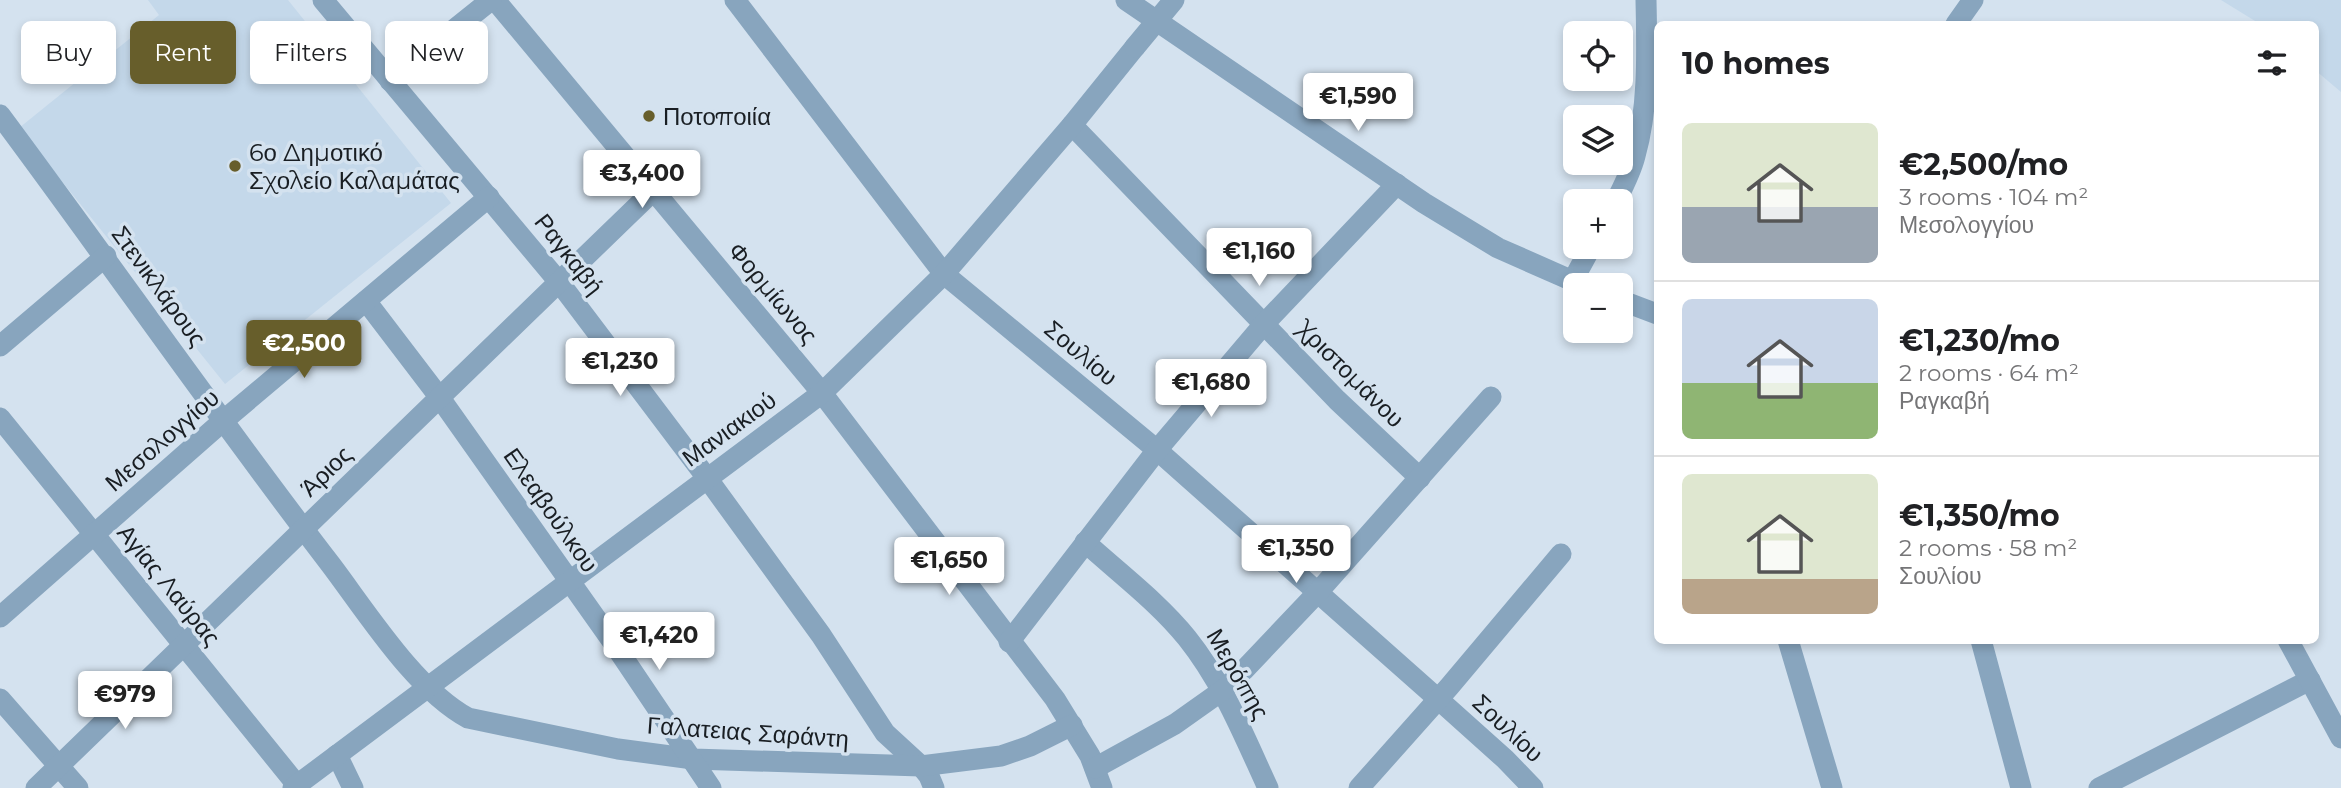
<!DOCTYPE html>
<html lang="en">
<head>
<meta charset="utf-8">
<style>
	:root { --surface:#fff; --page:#f2f2f2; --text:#202124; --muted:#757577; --line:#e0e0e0; --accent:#675e2b }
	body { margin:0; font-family:Montserrat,sans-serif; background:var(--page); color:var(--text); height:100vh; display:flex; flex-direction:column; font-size:26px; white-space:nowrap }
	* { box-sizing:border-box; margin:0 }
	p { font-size:23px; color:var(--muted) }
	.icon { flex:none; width:38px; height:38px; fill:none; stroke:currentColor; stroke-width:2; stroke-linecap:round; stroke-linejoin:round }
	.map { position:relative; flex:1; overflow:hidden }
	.side { position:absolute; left:1654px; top:21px; width:665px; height:623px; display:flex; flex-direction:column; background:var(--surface); border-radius:10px; box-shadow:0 4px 10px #0003 }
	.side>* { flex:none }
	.top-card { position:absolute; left:21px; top:21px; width:665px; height:63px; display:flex; gap:14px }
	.controls { position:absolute; left:1563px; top:21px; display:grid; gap:14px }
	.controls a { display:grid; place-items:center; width:70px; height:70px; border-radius:10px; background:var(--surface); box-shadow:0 4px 10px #0003; font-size:35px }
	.price { position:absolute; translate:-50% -60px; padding:0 16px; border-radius:7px; background:#fff; color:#222; font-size:23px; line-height:46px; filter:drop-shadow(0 2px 4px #0008) }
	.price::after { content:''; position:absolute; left:50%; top:42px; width:21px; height:16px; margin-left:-10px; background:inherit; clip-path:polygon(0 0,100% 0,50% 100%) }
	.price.current { background:var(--accent); color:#fff }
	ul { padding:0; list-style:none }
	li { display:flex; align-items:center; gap:21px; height:175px; padding:0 28px }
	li+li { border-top:2px solid var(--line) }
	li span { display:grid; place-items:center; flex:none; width:196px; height:140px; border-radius:10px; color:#555 }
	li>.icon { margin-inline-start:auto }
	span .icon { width:84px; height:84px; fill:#fffc; stroke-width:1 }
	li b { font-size:30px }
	h2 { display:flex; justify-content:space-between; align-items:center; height:84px; padding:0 28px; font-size:30px }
	.pill { padding:0 24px; border-radius:10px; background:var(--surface); box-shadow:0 4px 10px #0003; font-size:24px; line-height:63px }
	.pill.current { background:var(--accent); color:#fff }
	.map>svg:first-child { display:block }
	.built { fill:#c4d8ea }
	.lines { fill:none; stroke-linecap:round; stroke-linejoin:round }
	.minor { stroke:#88a5be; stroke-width:21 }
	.tertiary { stroke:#88a5be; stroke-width:21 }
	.tertiary-bridge { stroke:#88a5be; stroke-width:21 }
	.poi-dot { fill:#675e2b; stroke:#d4e2ef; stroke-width:2.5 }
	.labels { text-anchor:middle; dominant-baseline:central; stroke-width:7; stroke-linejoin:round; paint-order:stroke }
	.poi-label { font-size:24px; fill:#191e23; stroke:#d4e2ef; text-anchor:start }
	.street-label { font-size:24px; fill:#191e23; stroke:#d4e2ef }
</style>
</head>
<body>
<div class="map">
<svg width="2341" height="788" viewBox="0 0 2341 788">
	<rect width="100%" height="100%" fill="#d4e2ef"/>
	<g class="built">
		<path d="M148 0H288L451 203 225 384 19 128 159 15Z"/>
		<path d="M2221 0H2341V92L2315 70V24H2260Z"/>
	</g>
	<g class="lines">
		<g class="minor">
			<path d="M323 0 559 282 707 478 821 635 885 733 921 766 929 776 934 788"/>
			<path d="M495 0 822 393 1055 699 1090 756 1102 788"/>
			<path d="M735 0 944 274 1157 450 1438 699 1505 759 1533 788"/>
			<path d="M1956 24 1973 0"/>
			<path d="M390 81 491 0"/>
			<path d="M0 115C111 264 217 417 331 565 368 614 415 689 468 718L618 749 693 759 921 766 1001 756 1030 746 1072 725"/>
			<path d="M1072 125 1337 400 1420 478"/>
			<path d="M1616 201C1623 187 1631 172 1635 156 1649 106 1647 51 1646 0"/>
			<path d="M1572 282 1591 247"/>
			<path d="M366 301 440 398 612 641 711 788"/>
			<path d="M0 346 106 256"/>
			<path d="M0 418 297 785"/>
			<path d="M1085 542C1119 573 1158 602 1187 638 1223 683 1244 736 1268 788"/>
			<path d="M0 617 223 421 489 197"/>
			<path d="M1788 640 1832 788"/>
			<path d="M1981 640 2021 788"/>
			<path d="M1009 642 1157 450 1264 324 1397 184"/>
			<path d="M0 699 78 788"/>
			<path d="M337 755 353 788"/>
			<path d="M1095 768 1175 724 1223 690 1244 670 1318 592 1491 397"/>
			<path d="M36 788 653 191"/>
			<path d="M1359 788 1449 687 1561 554"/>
			<path d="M2099 788 2310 680"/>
		</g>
		<g class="tertiary">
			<path d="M1126 0 1424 203 1498 248 1582 285"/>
			<path d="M1620 300 1657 314"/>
			<path d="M2288 640 2341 738"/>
			<path d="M293 788 822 393 944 274 1072 125 1135 47"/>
		</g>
		<path class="tertiary-bridge" d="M1135 47 1174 0"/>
	</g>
	<g class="poi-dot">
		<circle cx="649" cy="116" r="7"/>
		<circle cx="235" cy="166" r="7"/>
	</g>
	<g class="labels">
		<g class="poi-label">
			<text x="663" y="116">Ποτοποιία</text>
			<text x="249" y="152">6ο Δημοτικό<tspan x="249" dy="28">Σχολείο Καλαμάτας</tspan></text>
		</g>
		<g class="street-label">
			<text transform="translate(569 254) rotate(52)">Ραγκαβή</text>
			<text transform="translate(159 286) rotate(54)">Στενικλάρους</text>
			<text transform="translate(773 293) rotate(50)">Φορμίωνος</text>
			<text transform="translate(1081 353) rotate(40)">Σουλίου</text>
			<text transform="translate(1351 374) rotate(45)">Χριστομάνου</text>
			<text transform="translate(729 429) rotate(-36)">Μανιακιού</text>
			<text transform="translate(162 440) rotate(-41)">Μεσολογγίου</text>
			<text transform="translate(326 471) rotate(-44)">Άριος</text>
			<text transform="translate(551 510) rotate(55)">Ελεαβούλκου</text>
			<text transform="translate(169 585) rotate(51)">Αγίας Λαύρας</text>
			<text transform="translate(1238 674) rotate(60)">Μερόπης</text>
			<text transform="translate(1508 728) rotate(43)">Σουλίου</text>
			<text transform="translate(748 732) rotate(4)">Γαλατειας Σαράντη</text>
		</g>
	</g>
</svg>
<div class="controls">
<a><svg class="icon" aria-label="locate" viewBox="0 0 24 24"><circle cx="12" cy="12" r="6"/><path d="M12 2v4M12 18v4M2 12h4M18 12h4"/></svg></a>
<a><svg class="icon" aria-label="layers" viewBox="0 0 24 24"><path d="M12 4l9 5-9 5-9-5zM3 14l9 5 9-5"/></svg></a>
<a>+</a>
<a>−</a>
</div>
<b class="price" style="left:1358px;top:133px">€1,590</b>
<b class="price" style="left:642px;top:210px">€3,400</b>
<b class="price" style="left:1259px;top:288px">€1,160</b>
<b class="price current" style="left:304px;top:380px">€2,500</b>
<b class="price" style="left:620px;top:398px">€1,230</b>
<b class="price" style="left:1211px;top:419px">€1,680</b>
<b class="price" style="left:1296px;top:585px">€1,350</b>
<b class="price" style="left:949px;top:597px">€1,650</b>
<b class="price" style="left:659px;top:672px">€1,420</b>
<b class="price" style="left:125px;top:731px">€979</b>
<div class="top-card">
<a class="pill">Buy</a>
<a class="pill current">Rent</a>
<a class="pill">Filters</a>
<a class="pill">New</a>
</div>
<section class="side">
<h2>10 homes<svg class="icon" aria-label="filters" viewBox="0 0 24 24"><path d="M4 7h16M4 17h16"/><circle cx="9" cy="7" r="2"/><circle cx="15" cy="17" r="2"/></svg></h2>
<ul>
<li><span style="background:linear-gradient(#dfe7d0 60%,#9aa5b1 0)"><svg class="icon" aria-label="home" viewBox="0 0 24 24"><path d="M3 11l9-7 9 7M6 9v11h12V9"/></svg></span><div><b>€2,500/mo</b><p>3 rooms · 104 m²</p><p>Μεσολογγίου</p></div></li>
<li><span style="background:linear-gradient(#c9d6e8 60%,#8fb573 0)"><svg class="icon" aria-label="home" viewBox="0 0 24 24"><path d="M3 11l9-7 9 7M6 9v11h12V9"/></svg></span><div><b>€1,230/mo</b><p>2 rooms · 64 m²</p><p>Ραγκαβή</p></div></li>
<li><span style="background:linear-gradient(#dfe7d0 75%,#b9a48a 0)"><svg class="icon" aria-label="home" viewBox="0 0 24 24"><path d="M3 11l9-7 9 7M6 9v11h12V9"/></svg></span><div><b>€1,350/mo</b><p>2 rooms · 58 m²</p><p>Σουλίου</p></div></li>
</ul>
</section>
</div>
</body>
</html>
